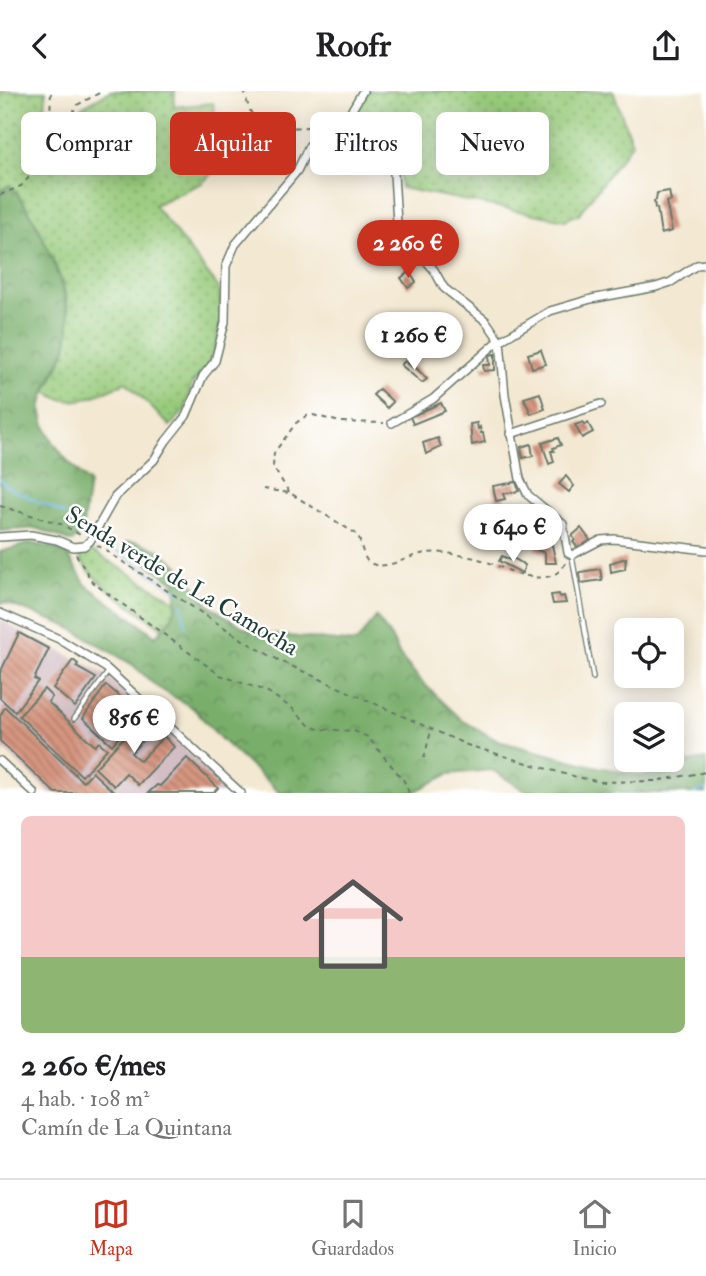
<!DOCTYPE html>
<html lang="es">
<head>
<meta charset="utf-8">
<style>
	:root { --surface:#fff; --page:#f2f2f2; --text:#202124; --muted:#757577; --line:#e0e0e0; --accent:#c8321e }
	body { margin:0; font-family:"IM FELL Double Pica",serif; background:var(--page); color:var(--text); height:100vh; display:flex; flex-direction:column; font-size:26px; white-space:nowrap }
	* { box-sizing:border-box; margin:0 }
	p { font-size:23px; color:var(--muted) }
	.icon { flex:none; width:38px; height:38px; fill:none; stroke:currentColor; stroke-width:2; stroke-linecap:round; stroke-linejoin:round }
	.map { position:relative; height:702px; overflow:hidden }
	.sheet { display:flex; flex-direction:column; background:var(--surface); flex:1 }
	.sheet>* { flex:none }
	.top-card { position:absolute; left:21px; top:21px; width:665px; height:63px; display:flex; gap:14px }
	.tools { position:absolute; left:614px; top:527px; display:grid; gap:14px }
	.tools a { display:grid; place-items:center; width:70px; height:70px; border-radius:10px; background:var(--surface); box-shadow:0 4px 18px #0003; font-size:35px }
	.price { position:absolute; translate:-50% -60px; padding:0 16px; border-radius:24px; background:#fff; color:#222; font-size:23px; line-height:46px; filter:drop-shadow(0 2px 4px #0008) }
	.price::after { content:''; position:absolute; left:50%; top:42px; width:21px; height:16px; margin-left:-10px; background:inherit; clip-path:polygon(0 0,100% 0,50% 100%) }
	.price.active { background:var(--accent); color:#fff }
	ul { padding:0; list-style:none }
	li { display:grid; align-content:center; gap:14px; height:371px; padding:0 21px }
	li+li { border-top:2px solid var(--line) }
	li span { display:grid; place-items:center; height:217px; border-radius:10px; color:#555 }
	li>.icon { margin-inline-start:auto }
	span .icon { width:126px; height:126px; fill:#fffc; stroke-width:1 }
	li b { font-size:30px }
	.chip { padding:0 24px; border-radius:10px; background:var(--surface); box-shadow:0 4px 18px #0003; font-size:24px; line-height:63px }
	.chip.active { background:var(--accent); color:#fff }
	header { display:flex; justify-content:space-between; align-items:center; height:91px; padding:0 21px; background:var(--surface); font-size:32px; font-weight:800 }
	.tabs { display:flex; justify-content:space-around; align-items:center; height:98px; border-top:2px solid var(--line); background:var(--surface); font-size:19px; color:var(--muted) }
	.tabs a { display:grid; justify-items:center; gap:4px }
	.tabs .active { color:var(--accent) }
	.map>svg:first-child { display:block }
	.industrial { fill:#d2bec4 }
	.grass { fill:url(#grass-dots); stroke:#5b8457; stroke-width:2 }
	.forest { fill:url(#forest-crowns); stroke:#4c764f; stroke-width:2 }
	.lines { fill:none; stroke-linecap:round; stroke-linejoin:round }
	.stream { stroke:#6db7e5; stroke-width:2 }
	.building { fill:url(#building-back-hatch) }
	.lane-casing { stroke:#69796b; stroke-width:6 }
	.street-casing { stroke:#69796b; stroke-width:10 }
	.path { stroke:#69796b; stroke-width:2; stroke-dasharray:5 5; stroke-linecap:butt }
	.lane { stroke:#fff; stroke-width:3.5 }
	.street { stroke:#fff; stroke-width:7 }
	.labels { text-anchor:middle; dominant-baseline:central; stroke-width:5; stroke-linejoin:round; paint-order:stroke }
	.street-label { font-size:24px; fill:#1f3d34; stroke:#fff }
</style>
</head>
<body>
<header><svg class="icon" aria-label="back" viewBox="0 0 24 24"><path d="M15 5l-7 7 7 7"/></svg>Roofr<svg class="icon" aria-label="share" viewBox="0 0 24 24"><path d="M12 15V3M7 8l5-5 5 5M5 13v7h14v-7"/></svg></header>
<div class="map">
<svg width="706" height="702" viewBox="0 0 706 702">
	<defs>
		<pattern id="grass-dots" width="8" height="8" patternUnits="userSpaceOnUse" patternTransform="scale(1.75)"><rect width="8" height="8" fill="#97ca7a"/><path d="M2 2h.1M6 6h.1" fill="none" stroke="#7ba565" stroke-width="1.8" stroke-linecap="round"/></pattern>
		<pattern id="forest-crowns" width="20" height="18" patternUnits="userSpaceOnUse" patternTransform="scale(1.75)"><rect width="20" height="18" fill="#79ae6a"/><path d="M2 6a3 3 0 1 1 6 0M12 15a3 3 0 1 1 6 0" fill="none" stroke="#638f58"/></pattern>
		<pattern id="building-back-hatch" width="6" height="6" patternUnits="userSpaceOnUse" patternTransform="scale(1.75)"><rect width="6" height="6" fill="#d6957f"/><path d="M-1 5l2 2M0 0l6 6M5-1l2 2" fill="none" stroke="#ad7b69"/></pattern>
	</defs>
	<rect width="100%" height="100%" fill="#fff"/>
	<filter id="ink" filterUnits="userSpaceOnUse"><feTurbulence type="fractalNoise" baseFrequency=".0143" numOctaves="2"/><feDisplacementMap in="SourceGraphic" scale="14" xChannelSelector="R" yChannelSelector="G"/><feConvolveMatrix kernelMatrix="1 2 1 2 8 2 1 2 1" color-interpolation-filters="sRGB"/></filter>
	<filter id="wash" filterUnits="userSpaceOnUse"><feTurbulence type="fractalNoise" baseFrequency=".00686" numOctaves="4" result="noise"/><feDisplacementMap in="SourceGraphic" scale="28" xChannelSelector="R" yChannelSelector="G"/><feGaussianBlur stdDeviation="1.57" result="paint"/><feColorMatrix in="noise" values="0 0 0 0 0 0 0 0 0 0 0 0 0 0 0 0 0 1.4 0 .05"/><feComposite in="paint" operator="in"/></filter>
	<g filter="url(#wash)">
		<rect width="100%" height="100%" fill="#f3e8d2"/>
		<path class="industrial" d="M0 529 105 583 233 702H50L5 659 0 664Z"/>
		<g class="grass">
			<path d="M0 0H46L43 56 53 61 71 38 82 16 110 0H175L174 16 213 12 216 28 245 26 249 35 248 50 214 57 218 77 202 92 154 114 219 197 221 229 215 258 206 276 192 293 185 319 170 335 126 291C98 303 74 320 46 301 53 285 66 265 68 247 76 191 36 140 10 94L0 100Z"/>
			<path d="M368 0H613L632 52 579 123 565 129 401 97 395 41 362 35 351 28Z"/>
			<path d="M89 458 177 511 174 525 163 538C134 514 98 498 79 466Z"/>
		</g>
		<g class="forest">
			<path d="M10 94C38 126 73 203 68 246 67 259 58 274 52 286 48 296 40 310 42 322 46 350 70 373 89 392L82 440 72 451 37 437 0 440V100Z"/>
			<path d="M127 451H138L158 459 177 473 210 515 245 537 268 543 356 552 376 526 391 546 400 565 421 590 462 629 498 650 593 675 643 685 670 675 706 668V702H529L492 679 449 683 412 702H280L222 649 193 617 157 596 133 574 67 535 6 512H0V461L31 452 65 460 86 494 156 545C176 523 178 523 175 492L138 466Z"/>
		</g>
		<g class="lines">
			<g class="stream">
				<path d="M0 388 7 396 65 423"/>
				<path d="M98 447 180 502"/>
				<path d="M181 512 186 535"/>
				<path d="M694 702 706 698"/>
			</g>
		</g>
		<g id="blocks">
			<g class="building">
				<path d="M669 100 671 110 666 111 672 140 661 143 657 117H655L654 110 656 109 657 102Z"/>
				<path d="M392 130 403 149 393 154 383 137Z"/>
				<path d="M409 181 416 191 408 197 401 187Z"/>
				<path d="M541 259 546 273 532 277 528 263Z"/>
				<path d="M495 263V279L484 280 483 274H490L489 264Z"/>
				<path d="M405 270 413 277 414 275 427 288 422 292 401 274Z"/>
				<path d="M379 298 393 311 387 317 373 304Z"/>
				<path d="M540 302 545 318 531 323 524 307Z"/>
				<path d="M441 312 445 320 413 333 410 326Z"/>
				<path d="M583 331 584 334 588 332 593 341 582 347 575 334Z"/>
				<path d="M477 332 478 338 480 336 481 342H483L485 351 472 354 470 333Z"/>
				<path d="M438 347 441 356 426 363 423 352Z"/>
				<path d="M558 347 561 354 553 357 554 360H551L554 371 549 373 542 352Z"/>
				<path d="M531 353 533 365 523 367 521 356Z"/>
				<path d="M566 385 574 395 569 401 559 393Z"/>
				<path d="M516 391 519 400 503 403 505 408 496 410 493 395Z"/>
				<path d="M526 424 539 430 537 436 523 433Z"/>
				<path d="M581 437 590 449 579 458 573 451 575 449 572 445Z"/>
				<path d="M540 449 552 454 556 472H545V462L535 458Z"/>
				<path d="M502 465 510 469 511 466 525 474 522 482 499 470Z"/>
				<path d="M626 467 625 478 611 481 610 472Z"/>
				<path d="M600 478 602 489 581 492 580 481Z"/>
				<path d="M559 503 560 506 564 505 566 512 553 513 551 504Z"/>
				<path d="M19 542 49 558 34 588 38 590 15 621 0 607V582Z"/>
				<path d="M73 569 78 573 76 576 96 587 75 616 53 597Z"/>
				<path d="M106 594 139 621 112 654 83 627Z"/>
				<path d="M44 598 52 606 48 611 95 655 99 651 107 658 82 685 19 625Z"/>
				<path d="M5 616 83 691 92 681 115 702H55L0 650V625Z"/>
				<path d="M142 623 155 636 131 662 140 670 164 645 174 656 138 694 126 682 114 695 95 677 128 642Z"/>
				<path d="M187 667 218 697 213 702H148L157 694 160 695Z"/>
			</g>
		</g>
	</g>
	<g filter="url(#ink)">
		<use href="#blocks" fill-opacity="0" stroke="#69796b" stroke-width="2"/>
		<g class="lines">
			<defs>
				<g id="lane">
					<path d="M572 465 593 587"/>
					<path d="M74 628 108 581"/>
				</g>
				<g id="street">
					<path d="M347 30 354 36 390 45 392 50 397 132 406 146 434 179 444 197 486 230 500 250 505 304 520 388 528 404 563 433 568 462 572 464 601 449 614 448 706 459"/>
					<path d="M347 30 350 22 363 0"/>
					<path d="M392 332 433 308 495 253 550 220 591 208 656 196 671 191 697 174 706 173"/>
					<path d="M511 343 601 313"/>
					<path d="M0 446 31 444 57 449 73 456 84 455 90 450 115 406 154 369 166 350 186 325 203 285 215 270 225 231 226 175 235 154 297 80 309 55 319 46 347 30"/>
					<path d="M0 522 59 548 106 577 241 702"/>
					<path d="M0 670 34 702"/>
				</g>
			</defs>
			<use href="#lane" class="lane-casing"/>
			<use href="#street" class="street-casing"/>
			<g class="path">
				<path d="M244 0C247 8 248 19 254 26 268 41 305 36 324 35"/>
				<path d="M50 55 57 50 77 14 103 0"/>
				<path d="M0 104 21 95 32 83 49 55 51 0"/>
				<path d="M263 398 290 402 358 444C361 451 363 469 370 472 387 481 410 463 427 462 441 460 460 464 475 467 501 473 548 506 567 470"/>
				<path d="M289 401 273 376 274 362 296 332 306 325 313 324 340 331 384 332"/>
				<path d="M0 415 61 433 84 446"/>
				<path d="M97 454 251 554 280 570 467 654 568 684 601 691 655 690 706 681"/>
				<path d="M76 463 92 491 220 584 268 601 293 618 310 635 319 638 354 640 368 646 404 690 409 702"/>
				<path d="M424 667 431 640"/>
			</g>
			<use href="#lane" class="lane"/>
			<use href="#street" class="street"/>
		</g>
	</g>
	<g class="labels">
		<g class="street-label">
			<text transform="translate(182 490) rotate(31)">Senda verde de La Camocha</text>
		</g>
	</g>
</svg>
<div class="tools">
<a><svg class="icon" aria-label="locate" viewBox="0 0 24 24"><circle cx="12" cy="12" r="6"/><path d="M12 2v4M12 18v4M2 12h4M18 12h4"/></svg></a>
<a><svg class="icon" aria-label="layers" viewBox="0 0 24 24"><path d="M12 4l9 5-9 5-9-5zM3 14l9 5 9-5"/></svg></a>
</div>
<b class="price active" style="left:408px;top:189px">2 260 €</b>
<b class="price" style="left:414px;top:281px">1 260 €</b>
<b class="price" style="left:513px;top:473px">1 640 €</b>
<b class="price" style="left:134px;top:664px">856 €</b>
<div class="top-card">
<a class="chip">Comprar</a>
<a class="chip active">Alquilar</a>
<a class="chip">Filtros</a>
<a class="chip">Nuevo</a>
</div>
</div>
<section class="sheet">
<ul>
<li><span style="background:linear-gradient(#f6c9c9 65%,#8fb573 0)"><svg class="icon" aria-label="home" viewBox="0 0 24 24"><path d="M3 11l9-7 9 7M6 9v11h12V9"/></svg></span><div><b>2 260 €/mes</b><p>4 hab. · 108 m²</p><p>Camín de La Quintana</p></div></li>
</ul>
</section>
<nav class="tabs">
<a class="active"><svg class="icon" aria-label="map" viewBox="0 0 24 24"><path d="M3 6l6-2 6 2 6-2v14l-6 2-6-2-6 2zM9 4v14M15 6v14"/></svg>Mapa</a>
<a><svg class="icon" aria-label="saved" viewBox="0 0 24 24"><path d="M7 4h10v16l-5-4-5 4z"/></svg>Guardados</a>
<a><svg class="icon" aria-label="home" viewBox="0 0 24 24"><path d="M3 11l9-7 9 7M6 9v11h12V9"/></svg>Inicio</a>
</nav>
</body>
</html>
